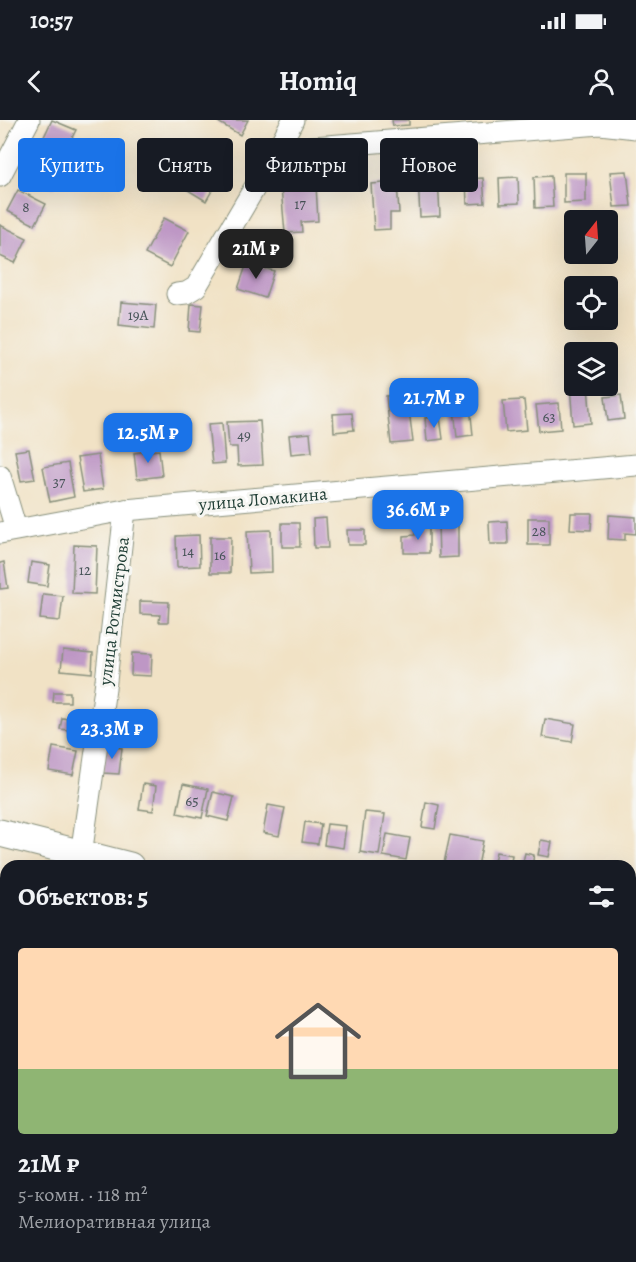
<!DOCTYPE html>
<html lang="ru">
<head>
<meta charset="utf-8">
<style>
	:root { --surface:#171b24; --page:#242831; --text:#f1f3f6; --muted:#9ea1a6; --line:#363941; --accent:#1a73e8 }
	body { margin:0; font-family:Alegreya,serif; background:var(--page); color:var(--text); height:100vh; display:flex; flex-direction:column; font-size:22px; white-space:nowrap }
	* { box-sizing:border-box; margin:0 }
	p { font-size:20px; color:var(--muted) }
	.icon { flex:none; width:33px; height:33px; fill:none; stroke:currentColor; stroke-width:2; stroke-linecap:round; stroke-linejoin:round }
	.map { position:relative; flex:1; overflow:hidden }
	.drawer { position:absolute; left:0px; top:740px; width:636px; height:404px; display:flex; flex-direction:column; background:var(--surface); border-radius:18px 18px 0 0; box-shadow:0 6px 24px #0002 }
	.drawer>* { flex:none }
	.banner { position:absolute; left:18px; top:18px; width:600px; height:54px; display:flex; gap:12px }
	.needle { width:39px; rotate:17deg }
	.fabs { position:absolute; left:564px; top:90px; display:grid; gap:12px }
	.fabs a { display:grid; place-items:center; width:54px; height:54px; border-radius:6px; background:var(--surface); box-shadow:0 6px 24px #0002; font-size:30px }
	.price { position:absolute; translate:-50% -51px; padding:0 14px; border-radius:12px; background:var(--accent); color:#fff; font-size:20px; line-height:39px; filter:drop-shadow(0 2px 3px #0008) }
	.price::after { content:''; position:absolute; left:50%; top:36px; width:18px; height:14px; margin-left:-9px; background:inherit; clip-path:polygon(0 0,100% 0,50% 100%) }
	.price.active { background:#222; color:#fff }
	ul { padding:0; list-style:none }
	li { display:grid; align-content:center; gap:12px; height:318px; padding:0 18px }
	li+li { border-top:2px solid var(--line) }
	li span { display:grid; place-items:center; height:186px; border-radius:6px; color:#555 }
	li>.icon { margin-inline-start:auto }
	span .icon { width:108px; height:108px; fill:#fffc; stroke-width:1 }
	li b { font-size:26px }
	h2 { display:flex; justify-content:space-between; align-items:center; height:72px; padding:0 18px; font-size:26px }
	.chip { padding:0 21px; border-radius:6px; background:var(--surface); box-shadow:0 6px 24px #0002; font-size:21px; line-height:54px }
	.chip.active { background:var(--accent); color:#fff }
	.status { display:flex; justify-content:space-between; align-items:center; height:42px; padding:0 30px; background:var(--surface); direction:ltr }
	.status svg { height:16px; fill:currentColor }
	header { display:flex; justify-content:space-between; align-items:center; height:78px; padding:0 18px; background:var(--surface); font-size:27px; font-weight:700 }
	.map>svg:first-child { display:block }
	.water { fill:#65a7d9; stroke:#427286; stroke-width:1.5 }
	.building { fill:#be97c5 }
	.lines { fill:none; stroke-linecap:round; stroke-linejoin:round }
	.minor-casing { stroke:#88907c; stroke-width:23 }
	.tertiary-casing { stroke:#88907c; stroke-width:29 }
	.minor { stroke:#fff; stroke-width:21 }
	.tertiary { stroke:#fff; stroke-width:27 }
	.labels { text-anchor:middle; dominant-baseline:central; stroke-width:6; stroke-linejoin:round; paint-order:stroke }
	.number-label { font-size:15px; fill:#475458 }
	.street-label { font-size:18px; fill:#1f3d34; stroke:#f6f6f2 }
</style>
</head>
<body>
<div class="status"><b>10:57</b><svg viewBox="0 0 49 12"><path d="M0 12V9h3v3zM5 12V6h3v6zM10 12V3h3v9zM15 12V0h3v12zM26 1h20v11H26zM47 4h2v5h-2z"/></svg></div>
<header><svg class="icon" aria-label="back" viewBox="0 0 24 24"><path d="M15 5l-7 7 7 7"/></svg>Homiq<svg class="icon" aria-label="person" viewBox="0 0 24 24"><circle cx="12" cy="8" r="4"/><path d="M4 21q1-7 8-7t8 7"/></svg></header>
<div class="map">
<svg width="636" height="1142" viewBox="0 0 636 1142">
	<rect width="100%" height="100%" fill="#f6f6f2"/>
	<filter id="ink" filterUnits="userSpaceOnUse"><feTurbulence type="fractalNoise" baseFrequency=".0167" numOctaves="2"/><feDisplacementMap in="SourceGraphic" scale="12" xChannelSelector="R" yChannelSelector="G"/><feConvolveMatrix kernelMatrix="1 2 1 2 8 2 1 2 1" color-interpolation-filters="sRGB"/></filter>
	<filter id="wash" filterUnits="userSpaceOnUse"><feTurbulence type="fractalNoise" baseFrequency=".008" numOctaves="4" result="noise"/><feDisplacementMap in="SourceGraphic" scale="24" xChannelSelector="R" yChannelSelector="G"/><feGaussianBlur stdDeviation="1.35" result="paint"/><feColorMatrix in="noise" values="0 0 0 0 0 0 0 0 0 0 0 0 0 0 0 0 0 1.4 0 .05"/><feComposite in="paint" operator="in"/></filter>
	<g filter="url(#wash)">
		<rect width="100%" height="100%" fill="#f1e2c5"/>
		<g class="water">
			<path d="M6 1005V1071L0 1073V1007Z"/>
			<path d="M307 1137H389L392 1142H311Z"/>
		</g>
		<g id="blocks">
			<g class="building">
				<path d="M52 0 76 10 64 33 42 21Z"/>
				<path d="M219 0H248L240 15 218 2Z"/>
				<path d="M392 0H409V5L393 6Z"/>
				<path d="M38 33 65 46 54 68 28 55Z"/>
				<path d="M202 35 225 48 206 81 183 67Z"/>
				<path d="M627 51 631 86 614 87 610 52Z"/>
				<path d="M564 53H586V82L564 83Z"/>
				<path d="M551 56 553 87 535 88 534 57Z"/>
				<path d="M438 57 440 96 420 97 418 58Z"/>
				<path d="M518 57 519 83 500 84 499 58Z"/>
				<path d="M483 58 485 83 467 84 466 59Z"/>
				<path d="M397 62 399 93H390V109L374 110 371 64Z"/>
				<path d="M316 65 318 101 301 102 302 112 285 113 281 68Z"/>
				<path d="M18 70 46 84 35 105 7 91Z"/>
				<path d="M164 98 189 111 170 147 145 134Z"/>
				<path d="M0 105 27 118 15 143 0 136Z"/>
				<path d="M247 143 274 151 265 178 238 169Z"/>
				<path d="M121 182 156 185 154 209 119 205Z"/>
				<path d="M191 184 203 185 200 212 189 211Z"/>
				<path d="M570 265 588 266 591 303 573 305Z"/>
				<path d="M407 274 413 322 391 324 386 276Z"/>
				<path d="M621 275 624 299 608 301 605 277Z"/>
				<path d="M469 277 473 315 457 317 453 279Z"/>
				<path d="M524 280 527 310 506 312 503 281Z"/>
				<path d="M559 283 561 309 539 311 536 285Z"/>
				<path d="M352 293 354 310 334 312 333 294Z"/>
				<path d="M440 297 443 319 427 321 425 298Z"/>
				<path d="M169 301H187L186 322 168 321Z"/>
				<path d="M260 301 263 345 238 346 237 327H229L227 302Z"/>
				<path d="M222 303 225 343 212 344 208 304Z"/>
				<path d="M310 313 312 332 291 334 289 315Z"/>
				<path d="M29 329 35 359 21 361 15 331Z"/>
				<path d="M159 330 162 356 137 359 134 333Z"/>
				<path d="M98 335 103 369 83 372 77 338Z"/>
				<path d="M68 343 74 377 50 382 43 347Z"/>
				<path d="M571 393H592L591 410 570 409Z"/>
				<path d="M609 395 636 397V414L625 413V420L608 419Z"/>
				<path d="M326 398 328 428H314L313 399Z"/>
				<rect x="528" y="398" width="21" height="27"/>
				<path d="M507 401 508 424H490L489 402Z"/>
				<path d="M282 403H299L300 427H282Z"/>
				<path d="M438 404H458V437L439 438Z"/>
				<path d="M415 405H429V433H404V416L415 415Z"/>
				<path d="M271 410 272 452 249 453 247 411Z"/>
				<path d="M347 410H365V425H348Z"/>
				<path d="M199 415 200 446 177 447 176 416Z"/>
				<path d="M210 417H231L230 453H210Z"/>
				<path d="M74 425 97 426 95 474 72 473Z"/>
				<path d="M4 442 8 468 0 469V443Z"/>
				<path d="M31 442 50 445 47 466 28 463Z"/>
				<path d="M43 474 63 476 60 501 40 499Z"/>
				<path d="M140 481 169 482 168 502H159L160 495 140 494Z"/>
				<path d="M63 530 93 533 92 553 61 550Z"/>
				<path d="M132 533 152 534 151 556 131 555Z"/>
				<path d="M54 572H70V582H53Z"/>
				<path d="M62 598 77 600 75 611 60 609Z"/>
				<path d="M545 599 575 604 572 622 542 617Z"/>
				<path d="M106 626 122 628 119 654 103 653Z"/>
				<path d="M53 627 78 631 73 655 49 651Z"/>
				<path d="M143 664 156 666 153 691 139 689Z"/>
				<path d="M183 664 208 669 202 698 177 693Z"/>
				<path d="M213 672 234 677 228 701 207 696Z"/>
				<path d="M426 682 439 685 435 709 422 707Z"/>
				<path d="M268 685 285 688 279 716 263 713Z"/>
				<path d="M365 692 385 694 379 735 360 732Z"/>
				<path d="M305 702 321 704 318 724 302 722Z"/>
				<path d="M327 704 346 706 343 728 324 725Z"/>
				<path d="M387 714 410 718 406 740 383 736Z"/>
				<path d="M450 715 483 721 478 746 444 743Z"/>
				<path d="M541 720 552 722 549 737 538 735Z"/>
				<path d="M496 732 512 735 510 746H493Z"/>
				<path d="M525 733 534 735 532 746H522Z"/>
				<path d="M6 772V818L0 816V791Z"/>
				<path d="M630 921 636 923V943L630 941Z"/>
			</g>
		</g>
	</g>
	<g filter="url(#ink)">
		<use href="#blocks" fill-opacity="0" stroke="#88907c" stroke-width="1.5"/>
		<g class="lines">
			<defs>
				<g id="minor">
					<path d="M293 0 277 30 600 4 636 8"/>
					<path d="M0 56 29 0"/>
					<path d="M177 174 186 173 196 167 277 30"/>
					<path d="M0 356 16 409"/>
					<path d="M0 413 125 390 636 345"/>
					<path d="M81 735 106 561 125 390"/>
				</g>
				<g id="tertiary">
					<path d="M0 713 130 746"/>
					<path d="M630 855 636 856"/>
				</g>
			</defs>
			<use href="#minor" class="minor-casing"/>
			<use href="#tertiary" class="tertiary-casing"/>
			<use href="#minor" class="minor"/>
			<use href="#tertiary" class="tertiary"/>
		</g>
	</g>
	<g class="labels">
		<g class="number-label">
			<text x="300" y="84">17</text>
			<text x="26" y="87">8</text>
			<text x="138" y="195">19А</text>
			<text x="549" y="297">63</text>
			<text x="244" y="315">49</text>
			<text x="59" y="362">37</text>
			<text x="539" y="411">28</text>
			<text x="188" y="431">14</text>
			<text x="220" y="435">16</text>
			<text x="85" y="450">12</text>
			<text x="192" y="681">65</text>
		</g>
		<g class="street-label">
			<text transform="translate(263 379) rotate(-5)">улица Ломакина</text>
			<text transform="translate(114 491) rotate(-83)">улица Ротмистрова</text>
		</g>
	</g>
</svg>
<div class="fabs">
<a><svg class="needle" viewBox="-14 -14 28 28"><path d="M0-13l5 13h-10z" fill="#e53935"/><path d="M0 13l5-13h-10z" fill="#9ea1a6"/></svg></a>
<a><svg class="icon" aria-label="locate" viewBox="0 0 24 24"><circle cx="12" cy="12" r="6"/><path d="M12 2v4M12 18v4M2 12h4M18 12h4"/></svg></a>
<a><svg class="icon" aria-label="layers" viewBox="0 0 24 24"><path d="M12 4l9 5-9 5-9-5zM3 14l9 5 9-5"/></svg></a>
</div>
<b class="price active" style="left:256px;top:160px">21M ₽</b>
<b class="price" style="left:434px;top:309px">21.7M ₽</b>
<b class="price" style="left:148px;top:344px">12.5M ₽</b>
<b class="price" style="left:418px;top:421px">36.6M ₽</b>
<b class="price" style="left:112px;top:640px">23.3M ₽</b>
<div class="banner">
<a class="chip active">Купить</a>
<a class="chip">Снять</a>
<a class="chip">Фильтры</a>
<a class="chip">Новое</a>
</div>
<section class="drawer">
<h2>Объектов: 5<svg class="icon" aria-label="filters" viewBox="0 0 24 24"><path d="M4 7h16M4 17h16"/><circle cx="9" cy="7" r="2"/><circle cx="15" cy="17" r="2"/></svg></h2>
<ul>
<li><span style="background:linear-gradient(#ffd9b3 65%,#8fb573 0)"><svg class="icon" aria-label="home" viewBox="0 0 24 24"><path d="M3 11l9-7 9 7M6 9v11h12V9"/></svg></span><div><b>21M ₽</b><p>5-комн. · 118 m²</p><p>Мелиоративная улица</p></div></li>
</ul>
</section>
</div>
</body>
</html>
